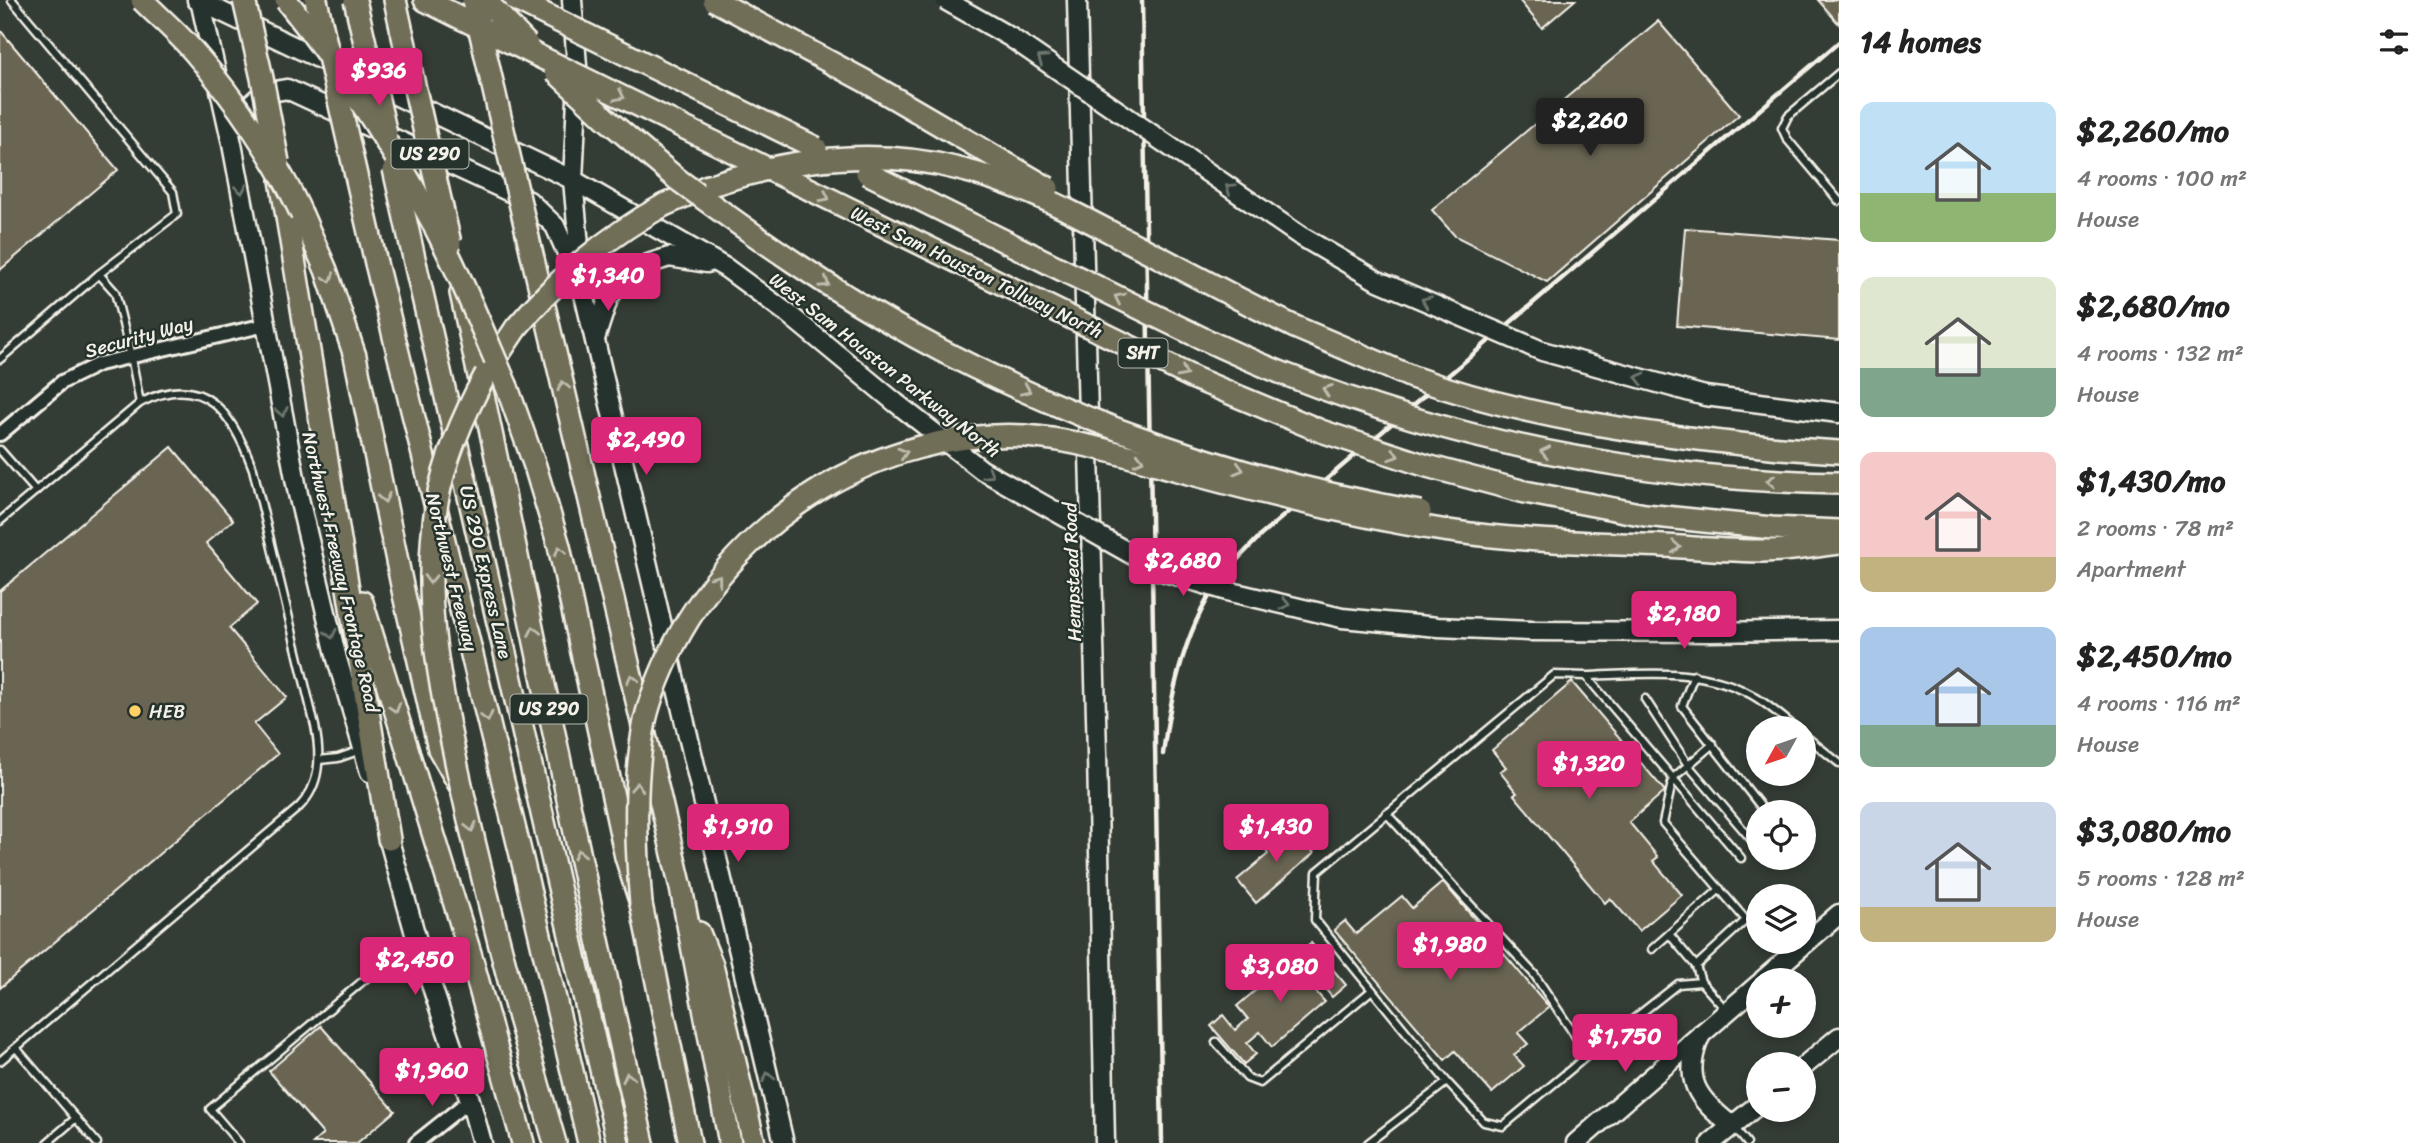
<!DOCTYPE html>
<html lang="en">
<head>
<meta charset="utf-8">
<style>
	:root { --surface:#fff; --page:#f2f2f2; --text:#222; --muted:#767676; --accent:#db2777 }
	body { margin:0; font-family:Sriracha,sans-serif; background:var(--page); color:var(--text); height:100vh; display:flex; flex-direction:column; font-size:26px; white-space:nowrap }
	* { box-sizing:border-box; margin:0 }
	p { font-size:23px; color:var(--muted) }
	.icon { flex:none; width:38px; height:38px; fill:none; stroke:currentColor; stroke-width:2; stroke-linecap:round; stroke-linejoin:round }
	.map { position:relative; flex:1; overflow:hidden }
	.sheet { display:flex; flex-direction:column; background:var(--surface); width:595px }
	.sheet>* { flex:none }
	.needle { width:46px; rotate:230deg }
	.fabs { position:absolute; left:1746px; top:716px; display:grid; gap:14px }
	.fabs a { display:grid; place-items:center; width:70px; height:70px; border-radius:50%; background:var(--surface); box-shadow:0 4px 10px #0003; font-size:35px }
	.price { position:absolute; translate:-50% -60px; padding:0 16px; border-radius:7px; background:var(--accent); color:#fff; font-size:23px; line-height:46px; filter:drop-shadow(0 2px 4px #0008) }
	.price::after { content:''; position:absolute; left:50%; top:42px; width:21px; height:16px; margin-left:-10px; background:inherit; clip-path:polygon(0 0,100% 0,50% 100%) }
	.price.on { background:#222; color:#fff }
	ul { padding:0; list-style:none }
	li { display:flex; align-items:center; gap:21px; height:175px; padding:0 21px }
	li span { display:grid; place-items:center; flex:none; width:196px; height:140px; border-radius:14px; color:#555 }
	li>.icon { margin-inline-start:auto }
	span .icon { width:84px; height:84px; fill:#fffc; stroke-width:1 }
	li b { font-size:30px }
	h2 { display:flex; justify-content:space-between; align-items:center; height:84px; padding:0 21px; font-size:30px }
	main { display:flex; flex:1; min-height:0 }
	.map>svg:first-child { display:block }
	.building { fill:#6b6553; stroke:#f4f1e8; stroke-width:2 }
	.lines { fill:none; stroke-linecap:round; stroke-linejoin:round }
	.service-casing { stroke:#f4f1e8; stroke-width:11 }
	.minor-casing { stroke:#f4f1e8; stroke-width:18 }
	.secondary-casing { stroke:#f4f1e8; stroke-width:23 }
	.motorway-casing { stroke:#f4f1e8; stroke-width:26 }
	.service { stroke:#26332d; stroke-width:6 }
	.minor { stroke:#26332d; stroke-width:12 }
	.secondary { stroke:#26332d; stroke-width:18 }
	.motorway { stroke:#716e59; stroke-width:21 }
	.rail { stroke:#f4f1e8; stroke-width:4.5 }
	.secondary-bridge-casing { stroke:#f4f1e8; stroke-width:23; stroke-linecap:butt }
	.motorway-bridge-casing { stroke:#f4f1e8; stroke-width:26; stroke-linecap:butt }
	.secondary-bridge { stroke:#26332d; stroke-width:18 }
	.motorway-bridge { stroke:#716e59; stroke-width:21 }
	.oneway { stroke:#6e766e }
	.oneway2 { stroke:#c0bdaf }
	.poi-dot { fill:#ffd166; stroke:#26332d; stroke-width:2.5 }
	.labels { text-anchor:middle; dominant-baseline:central; stroke-width:5; stroke-linejoin:round; paint-order:stroke }
	.shield { fill:#26332d; stroke:#b6b8b0; stroke-width:2 }
	.shield-label { font-size:18px; font-weight:bold; fill:#f4f1e8 }
	.street-label { font-size:19px; fill:#f4f1e8; stroke:#26332d }
	.poi-label { font-size:19px; fill:#f4f1e8; stroke:#26332d; text-anchor:start }
</style>
</head>
<body>
<main>
<div class="map">
<svg width="1839" height="1143" viewBox="0 0 1839 1143">
	<rect width="100%" height="100%" fill="#343d35"/>
	<filter id="ink" filterUnits="userSpaceOnUse"><feTurbulence type="fractalNoise" baseFrequency=".0143" numOctaves="2"/><feDisplacementMap in="SourceGraphic" scale="14" xChannelSelector="R" yChannelSelector="G"/><feConvolveMatrix kernelMatrix="1 2 1 2 8 2 1 2 1" color-interpolation-filters="sRGB"/></filter>
	<g filter="url(#ink)">
		<g class="building">
			<path d="M1519 0H1575L1542 28Z"/>
			<path d="M1818 0H1839V24Z"/>
			<path d="M1658 21 1739 115 1547 282 1455 236 1432 210Z"/>
			<path d="M0 30 118 170 0 270Z"/>
			<path d="M1685 228 1839 240V340L1677 326Z"/>
			<path d="M172 447 233 520 206 543 257 604 229 628 287 697 254 724 278 754 0 988V591Z"/>
			<path d="M1572 682 1665 791 1629 822 1658 857 1653 861 1682 895 1639 931 1610 898 1605 903 1514 795 1517 793 1500 772 1506 767 1492 750Z"/>
			<path d="M1290 826 1314 853 1256 903 1237 880 1268 854 1264 848Z"/>
			<path d="M1443 882 1549 1007 1518 1033 1528 1044 1514 1055 1524 1066 1492 1093 1455 1051 1445 1060 1334 930 1345 921 1356 934 1402 896 1412 908Z"/>
			<path d="M1311 943 1346 985 1332 997 1317 979 1310 985 1325 1002 1272 1047 1260 1032 1247 1043 1256 1054 1244 1064 1211 1026 1223 1015 1235 1030 1248 1019 1237 1006 1290 961 1307 980 1313 974 1297 955Z"/>
			<path d="M321 1026 395 1111 357 1143H313L323 1134 269 1071Z"/>
		</g>
		<g class="lines">
			<defs>
				<g id="service">
					<path d="M12 0 173 192 177 214 99 274 115 292 131 356 140 403"/>
					<path d="M1839 73 1788 116 1782 128 1787 139 1839 201"/>
					<path d="M0 359 99 274"/>
					<path d="M0 450 36 491"/>
					<path d="M0 521 140 403C205 369 233 415 253 469L315 726C321 756 321 785 299 807L0 1061"/>
					<path d="M1694 675 1682 706 1765 812"/>
					<path d="M1586 676C1642 674 1701 666 1752 695 1768 704 1782 717 1796 728"/>
					<path d="M1645 699 1688 765 1757 846"/>
					<path d="M1804 735 1839 763"/>
					<path d="M319 760 338 758 361 750"/>
					<path d="M1386 813 1534 974 1588 1055"/>
					<path d="M1652 949 1669 934"/>
					<path d="M1696 966 1669 934 1720 889"/>
					<path d="M1701 982 1696 966 1746 920 1663 823 1673 778 1713 744"/>
					<path d="M1726 1010 1701 982 1678 984 1588 1055 1503 1126 1484 1122 1447 1082 1315 920 1317 872 1554 675 1586 676 1741 858"/>
					<path d="M1216 1042 1247 1078 1260 1083 1372 990"/>
					<path d="M16 1048 97 1143"/>
					<path d="M1734 1127 1747 1143"/>
					<path d="M47 1143 76 1118"/>
					<path d="M239 1143 210 1109 394 955 419 948"/>
					<path d="M1368 1143 1447 1082"/>
				</g>
				<g id="minor">
					<path d="M0 434 62 382 99 364 265 325"/>
					<path d="M416 1143 470 1100"/>
				</g>
				<g id="secondary">
					<path d="M197 0 573 180 726 268 787 313 896 403"/>
					<path d="M200 0 232 144 298 494 337 659 370 772"/>
					<path d="M572 0 578 79 573 180 583 290 784 1143"/>
					<path d="M1077 0 1097 754 1105 1143"/>
					<path d="M240 125C250 99 259 93 287 89L529 201 555 226 575 271"/>
					<path d="M595 339 609 296 631 273 648 264 669 257 707 263"/>
					<path d="M1705 396 1839 413"/>
					<path d="M1530 631 1711 632 1839 630"/>
					<path d="M385 826 419 948 470 1100 482 1143"/>
					<path d="M1763 980 1839 914"/>
					<path d="M1701 1034C1681 1079 1697 1099 1732 1126"/>
					<path d="M1804 1066 1839 1037"/>
					<path d="M1576 1143 1759 984"/>
					<path d="M1711 1143 1759 1104"/>
				</g>
				<g id="motorway">
					<path d="M395 0 402 32"/>
					<path d="M425 0 461 18"/>
					<path d="M605 118 677 179"/>
					<path d="M281 180 389 839"/>
					<path d="M664 205 708 186"/>
					<path d="M302 215 326 270 355 356 404 595 439 749 459 784"/>
					<path d="M533 259 681 888 730 1143"/>
					<path d="M376 263 522 859 589 1143"/>
					<path d="M416 267 618 1143"/>
					<path d="M461 293C523 576 578 861 643 1143"/>
					<path d="M1295 327 1412 377"/>
					<path d="M486 373 516 328"/>
					<path d="M507 387 535 466 559 546 626 857 641 904 690 1143"/>
					<path d="M1780 448 1839 452"/>
					<path d="M362 602 470 953 523 1143"/>
					<path d="M699 933 712 965 754 1143"/>
					<path d="M519 1018 555 1143"/>
				</g>
			</defs>
			<use href="#service" class="service-casing"/>
			<use href="#minor" class="minor-casing"/>
			<use href="#secondary" class="secondary-casing"/>
			<use href="#motorway" class="motorway-casing"/>
			<use href="#service" class="service"/>
			<use href="#minor" class="minor"/>
			<use href="#secondary" class="secondary"/>
			<use href="#motorway" class="motorway"/>
			<g class="rail">
				<path d="M1142 0 1162 1143"/>
				<path d="M1163 754C1171 692 1186 621 1226 572 1237 559 1249 548 1260 536L1839 42"/>
			</g>
			<defs>
				<g id="secondary-bridge">
					<path d="M945 0 1010 37 1299 235 1376 280 1542 351 1705 396"/>
					<path d="M896 403 982 470 1161 571 1227 591 1342 618 1438 627 1530 631"/>
				</g>
				<g id="motorway-bridge">
					<path d="M142 0C160 18 179 34 195 53 233 97 278 162 302 215"/>
					<path d="M244 0 262 78 278 162"/>
					<path d="M286 0C347 76 407 168 449 255 470 298 488 343 507 387"/>
					<path d="M316 0 376 263"/>
					<path d="M355 0 386 134"/>
					<path d="M473 0 533 259"/>
					<path d="M485 0 527 44"/>
					<path d="M516 0 816 148"/>
					<path d="M714 0 865 81 1048 188"/>
					<path d="M461 18 1194 378 1321 431 1427 466 1525 492 1645 515 1772 528 1839 531"/>
					<path d="M402 32 450 243"/>
					<path d="M555 71 605 118"/>
					<path d="M394 169 416 267"/>
					<path d="M867 173C943 211 1019 248 1095 286 1158 317 1221 349 1287 375 1463 444 1650 480 1839 483"/>
					<path d="M677 179C754 236 832 291 916 337 1071 422 1246 482 1420 512"/>
					<path d="M714 184C793 158 877 148 959 169 1015 182 1065 208 1116 235 1176 265 1235 298 1295 327"/>
					<path d="M516 328C559 277 605 238 664 205"/>
					<path d="M486 374C464 414 445 457 437 502 421 594 439 681 458 771 476 854 497 936 519 1018"/>
					<path d="M1412 377C1530 419 1656 436 1780 448"/>
					<path d="M641 904C636 843 633 782 645 721 651 694 663 667 675 643 742 516 879 429 1025 436 1083 440 1140 460 1196 475 1278 497 1359 517 1442 530 1508 540 1574 542 1641 545 1681 546 1722 551 1763 551 1788 551 1814 546 1839 543"/>
				</g>
			</defs>
			<use href="#secondary-bridge" class="secondary-bridge-casing"/>
			<use href="#motorway-bridge" class="motorway-bridge-casing"/>
			<use href="#secondary-bridge" class="secondary-bridge"/>
			<use href="#motorway-bridge" class="motorway-bridge"/>
		</g>
		<defs><path id="oneway-chevron" d="M-2-3.5L2.5 0L-2 3.5" fill="none" stroke-width="1.6" stroke-linecap="round" stroke-linejoin="round" transform="scale(1.75)"/></defs>
		<g class="oneway">
			<use href="#oneway-chevron" transform="translate(1042 59) rotate(-146)"/>
			<use href="#oneway-chevron" transform="translate(1230 188) rotate(-146)"/>
			<use href="#oneway-chevron" transform="translate(241 189) rotate(80)"/>
			<use href="#oneway-chevron" transform="translate(1426 301) rotate(-157)"/>
			<use href="#oneway-chevron" transform="translate(1640 378) rotate(-165)"/>
			<use href="#oneway-chevron" transform="translate(282 412) rotate(79)"/>
			<use href="#oneway-chevron" transform="translate(989 474) rotate(31)"/>
			<use href="#oneway-chevron" transform="translate(1285 604) rotate(13)"/>
			<use href="#oneway-chevron" transform="translate(331 634) rotate(77)"/>
			<use href="#oneway-chevron" transform="translate(768 1077) rotate(-103)"/>
		</g>
		<g class="oneway2">
			<use href="#oneway-chevron" transform="translate(620 96) rotate(26)"/>
			<use href="#oneway-chevron" transform="translate(825 197) rotate(26)"/>
			<use href="#oneway-chevron" transform="translate(329 278) rotate(71)"/>
			<use href="#oneway-chevron" transform="translate(825 283) rotate(33)"/>
			<use href="#oneway-chevron" transform="translate(1119 298) rotate(-154)"/>
			<use href="#oneway-chevron" transform="translate(1183 373) rotate(26)"/>
			<use href="#oneway-chevron" transform="translate(563 386) rotate(-103)"/>
			<use href="#oneway-chevron" transform="translate(1026 390) rotate(24)"/>
			<use href="#oneway-chevron" transform="translate(1327 390) rotate(-160)"/>
			<use href="#oneway-chevron" transform="translate(1545 452) rotate(-168)"/>
			<use href="#oneway-chevron" transform="translate(903 453) rotate(-17)"/>
			<use href="#oneway-chevron" transform="translate(1394 455) rotate(18)"/>
			<use href="#oneway-chevron" transform="translate(1139 460) rotate(15)"/>
			<use href="#oneway-chevron" transform="translate(1239 469) rotate(16)"/>
			<use href="#oneway-chevron" transform="translate(1771 481) rotate(-177)"/>
			<use href="#oneway-chevron" transform="translate(384 498) rotate(78)"/>
			<use href="#oneway-chevron" transform="translate(1676 547) rotate(3)"/>
			<use href="#oneway-chevron" transform="translate(560 551) rotate(-103)"/>
			<use href="#oneway-chevron" transform="translate(430 579) rotate(91)"/>
			<use href="#oneway-chevron" transform="translate(717 579) rotate(-52)"/>
			<use href="#oneway-chevron" transform="translate(534 631) rotate(-101)"/>
			<use href="#oneway-chevron" transform="translate(632 679) rotate(-104)"/>
			<use href="#oneway-chevron" transform="translate(395 708) rotate(73)"/>
			<use href="#oneway-chevron" transform="translate(487 717) rotate(76)"/>
			<use href="#oneway-chevron" transform="translate(637 787) rotate(-87)"/>
			<use href="#oneway-chevron" transform="translate(471 827) rotate(77)"/>
			<use href="#oneway-chevron" transform="translate(579 854) rotate(-102)"/>
			<use href="#oneway-chevron" transform="translate(628 1077) rotate(-103)"/>
		</g>
	</g>
	<circle class="poi-dot" cx="135" cy="711" r="7"/>
	<g class="labels">
		<g class="shield">
			<rect x="391.5" y="139.5" width="77" height="29" rx="5"/>
			<rect x="1118.5" y="338.5" width="49" height="29" rx="5"/>
			<rect x="510.5" y="694.5" width="77" height="29" rx="5"/>
		</g>
		<g class="shield-label">
			<text x="430" y="154">US 290</text>
			<text x="1143" y="353">SHT</text>
			<text x="549" y="709">US 290</text>
		</g>
		<g class="street-label">
			<text transform="translate(977 272) rotate(26)">West Sam Houston Tollway North</text>
			<text transform="translate(139 337) rotate(-15)">Security Way</text>
			<text transform="translate(885 365) rotate(38)">West Sam Houston Parkway North</text>
			<text transform="translate(341 572) rotate(77)">Northwest Freeway Frontage Road</text>
			<text transform="translate(452 572) rotate(76)">Northwest Freeway</text>
			<text transform="translate(486 572) rotate(77)">US 290 Express Lane</text>
			<text transform="translate(1072 572) rotate(-92)">Hempstead Road</text>
		</g>
		<g class="poi-label">
			<text x="149" y="711">HEB</text>
		</g>
	</g>
</svg>
<div class="fabs">
<a><svg class="needle" viewBox="-14 -14 28 28"><path d="M0-13l5 13h-10z" fill="#e53935"/><path d="M0 13l5-13h-10z" fill="#767676"/></svg></a>
<a><svg class="icon" aria-label="locate" viewBox="0 0 24 24"><circle cx="12" cy="12" r="6"/><path d="M12 2v4M12 18v4M2 12h4M18 12h4"/></svg></a>
<a><svg class="icon" aria-label="layers" viewBox="0 0 24 24"><path d="M12 4l9 5-9 5-9-5zM3 14l9 5 9-5"/></svg></a>
<a>+</a>
<a>−</a>
</div>
<b class="price" style="left:379px;top:108px">$936</b>
<b class="price on" style="left:1590px;top:158px">$2,260</b>
<b class="price" style="left:608px;top:313px">$1,340</b>
<b class="price" style="left:646px;top:477px">$2,490</b>
<b class="price" style="left:1183px;top:598px">$2,680</b>
<b class="price" style="left:1684px;top:651px">$2,180</b>
<b class="price" style="left:1589px;top:801px">$1,320</b>
<b class="price" style="left:738px;top:864px">$1,910</b>
<b class="price" style="left:1276px;top:864px">$1,430</b>
<b class="price" style="left:1450px;top:982px">$1,980</b>
<b class="price" style="left:415px;top:997px">$2,450</b>
<b class="price" style="left:1280px;top:1004px">$3,080</b>
<b class="price" style="left:1625px;top:1074px">$1,750</b>
<b class="price" style="left:432px;top:1108px">$1,960</b>
</div>
<section class="sheet">
<h2>14 homes<svg class="icon" aria-label="filters" viewBox="0 0 24 24"><path d="M4 7h16M4 17h16"/><circle cx="9" cy="7" r="2"/><circle cx="15" cy="17" r="2"/></svg></h2>
<ul>
<li><span style="background:linear-gradient(#bfe0f5 65%,#8fb573 0)"><svg class="icon" aria-label="home" viewBox="0 0 24 24"><path d="M3 11l9-7 9 7M6 9v11h12V9"/></svg></span><div><b>$2,260/mo</b><p>4 rooms · 100 m²</p><p>House</p></div></li>
<li><span style="background:linear-gradient(#dfe7d0 65%,#7fa58c 0)"><svg class="icon" aria-label="home" viewBox="0 0 24 24"><path d="M3 11l9-7 9 7M6 9v11h12V9"/></svg></span><div><b>$2,680/mo</b><p>4 rooms · 132 m²</p><p>House</p></div></li>
<li><span style="background:linear-gradient(#f6c9c9 75%,#c2b280 0)"><svg class="icon" aria-label="home" viewBox="0 0 24 24"><path d="M3 11l9-7 9 7M6 9v11h12V9"/></svg></span><div><b>$1,430/mo</b><p>2 rooms · 78 m²</p><p>Apartment</p></div></li>
<li><span style="background:linear-gradient(#a9c7e8 70%,#7fa58c 0)"><svg class="icon" aria-label="home" viewBox="0 0 24 24"><path d="M3 11l9-7 9 7M6 9v11h12V9"/></svg></span><div><b>$2,450/mo</b><p>4 rooms · 116 m²</p><p>House</p></div></li>
<li><span style="background:linear-gradient(#c9d6e8 75%,#c2b280 0)"><svg class="icon" aria-label="home" viewBox="0 0 24 24"><path d="M3 11l9-7 9 7M6 9v11h12V9"/></svg></span><div><b>$3,080/mo</b><p>5 rooms · 128 m²</p><p>House</p></div></li>
</ul>
</section>
</main>
</body>
</html>
